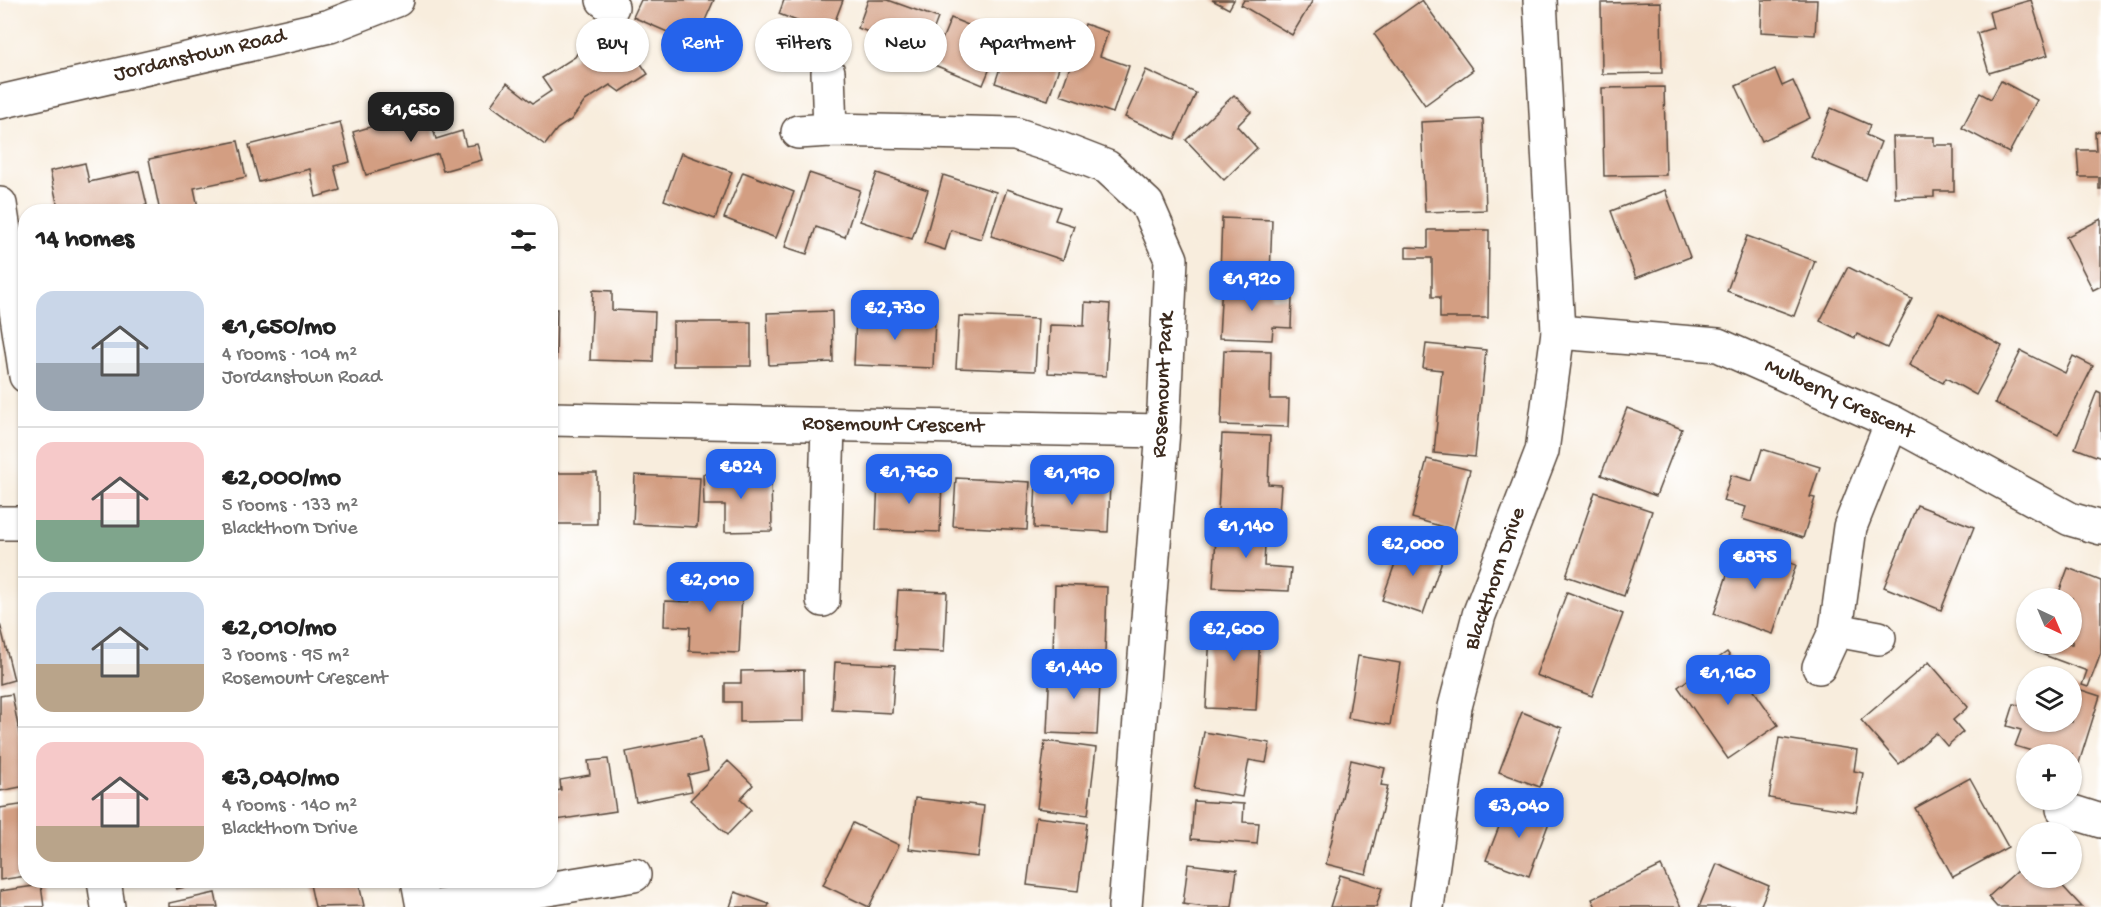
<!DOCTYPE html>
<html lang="en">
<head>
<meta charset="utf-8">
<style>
	:root { --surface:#fff; --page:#f2f2f2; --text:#222; --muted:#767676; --line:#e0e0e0; --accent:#2563eb }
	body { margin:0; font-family:"Gochi Hand",sans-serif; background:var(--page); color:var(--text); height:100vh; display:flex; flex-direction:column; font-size:22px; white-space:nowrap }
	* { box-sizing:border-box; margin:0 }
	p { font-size:20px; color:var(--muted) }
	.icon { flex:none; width:33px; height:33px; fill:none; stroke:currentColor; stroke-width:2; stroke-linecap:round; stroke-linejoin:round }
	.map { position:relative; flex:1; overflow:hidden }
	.details { position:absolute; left:18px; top:204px; width:540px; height:684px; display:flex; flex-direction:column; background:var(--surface); border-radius:24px; box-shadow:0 2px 4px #0004 }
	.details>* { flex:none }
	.hud { position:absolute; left:576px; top:18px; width:570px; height:54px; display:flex; gap:12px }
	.needle { width:39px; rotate:136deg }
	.controls { position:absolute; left:2016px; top:588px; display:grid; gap:12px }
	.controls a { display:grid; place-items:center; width:66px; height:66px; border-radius:50%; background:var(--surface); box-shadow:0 2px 4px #0004; font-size:30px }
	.price { position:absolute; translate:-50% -51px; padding:0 14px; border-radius:12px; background:var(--accent); color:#fff; font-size:20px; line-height:39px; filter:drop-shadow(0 2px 3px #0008) }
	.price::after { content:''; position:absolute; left:50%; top:36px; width:18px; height:14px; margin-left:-9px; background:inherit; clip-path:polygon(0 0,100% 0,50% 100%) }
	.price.on { background:#222; color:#fff }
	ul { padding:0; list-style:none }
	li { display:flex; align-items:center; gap:18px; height:150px; padding:0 18px }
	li+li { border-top:2px solid var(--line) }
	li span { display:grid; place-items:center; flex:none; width:168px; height:120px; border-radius:18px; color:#555 }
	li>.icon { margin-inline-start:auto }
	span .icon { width:72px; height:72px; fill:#fffc; stroke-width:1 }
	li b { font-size:26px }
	h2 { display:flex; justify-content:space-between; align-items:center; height:72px; padding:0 18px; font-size:26px }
	.pill { padding:0 21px; border-radius:27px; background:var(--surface); box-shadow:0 2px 4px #0004; font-size:21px; line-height:54px }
	.pill.on { background:var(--accent); color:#fff }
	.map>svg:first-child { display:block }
	.building { fill:#d39e82 }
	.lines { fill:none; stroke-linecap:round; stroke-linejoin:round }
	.minor-casing { stroke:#57473b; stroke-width:36 }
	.minor { stroke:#fff; stroke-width:33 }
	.labels { text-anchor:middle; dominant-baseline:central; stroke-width:4.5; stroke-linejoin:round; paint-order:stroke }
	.street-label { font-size:22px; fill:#3b2a1e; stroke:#fff }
</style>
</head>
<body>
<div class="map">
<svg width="2101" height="907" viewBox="0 0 2101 907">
	<rect width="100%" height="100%" fill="#fff"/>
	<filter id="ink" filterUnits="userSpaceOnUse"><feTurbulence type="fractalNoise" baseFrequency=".0167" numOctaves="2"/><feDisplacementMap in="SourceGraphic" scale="12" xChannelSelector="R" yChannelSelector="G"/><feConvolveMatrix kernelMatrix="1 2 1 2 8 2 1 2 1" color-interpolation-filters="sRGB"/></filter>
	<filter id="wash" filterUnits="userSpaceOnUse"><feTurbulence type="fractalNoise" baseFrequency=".008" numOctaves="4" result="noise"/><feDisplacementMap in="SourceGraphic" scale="24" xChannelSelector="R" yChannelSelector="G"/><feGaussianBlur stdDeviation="1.35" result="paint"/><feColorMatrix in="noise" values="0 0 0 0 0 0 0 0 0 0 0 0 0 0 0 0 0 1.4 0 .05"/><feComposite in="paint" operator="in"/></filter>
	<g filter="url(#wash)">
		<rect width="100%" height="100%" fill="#f8eddd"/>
		<g id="blocks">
			<g class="building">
				<path d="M641 0H714L699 34 683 28 679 37 633 17Z"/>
				<path d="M784 0H843L830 34 779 14Z"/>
				<path d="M868 0H888L938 18 920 65 872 47 876 35 858 28Z"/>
				<path d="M1212 0H1234L1229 9Z"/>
				<path d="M1244 0H1313L1292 35 1241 5Z"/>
				<path d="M1422 0 1473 70 1425 105 1374 34Z"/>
				<path d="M1762 0H1817L1815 35 1761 32Z"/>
				<path d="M2031 0 2048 55 1989 73 1977 33 1993 28 1989 12Z"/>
				<path d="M1661 2 1662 73 1602 74 1601 3Z"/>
				<path d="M951 18 1002 39 983 85 932 64Z"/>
				<path d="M1085 24 1108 32 1100 56 1129 66 1113 113 1060 95Z"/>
				<path d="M1011 35 1064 53 1048 100 995 83Z"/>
				<path d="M623 37 648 74 620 92 610 85 585 101 571 120 557 129 545 145 491 105 507 83 533 103 551 91 542 78 575 57 578 52 587 60Z"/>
				<path d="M1775 69 1782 86 1793 81 1810 118 1762 141 1736 86Z"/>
				<path d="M1146 70 1196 93 1175 139 1125 117Z"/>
				<path d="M2001 81 2037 100 2009 153 1962 128 1980 93 1991 99Z"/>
				<path d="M1664 87 1666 175 1604 176 1602 88Z"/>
				<path d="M1234 95 1251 112 1237 126 1257 148 1224 180 1186 140Z"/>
				<path d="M426 104 436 139 462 131 466 146 477 144 482 160 443 171 438 154 366 175 353 132 390 121 388 115Z"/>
				<path d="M1831 108 1870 125 1866 135 1881 142 1866 180 1811 157Z"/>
				<path d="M1483 119 1486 210 1425 212 1421 122Z"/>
				<path d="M340 122 350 162 334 166 340 190 316 197 310 169 259 182 249 145Z"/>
				<path d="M2101 131V189H2099V177H2079L2077 150H2096L2095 132Z"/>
				<path d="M1893 137H1934V145H1954V191H1934V197L1895 198Z"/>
				<path d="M238 141 246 177 194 188 199 212H160L149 159Z"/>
				<path d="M681 153 732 172 715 219 664 200Z"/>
				<path d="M85 163 89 182 139 171 147 205 128 209 129 212H59L50 171Z"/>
				<path d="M743 172 794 192 776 238 724 218Z"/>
				<path d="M809 173 860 190 845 237 816 227 807 254 785 247Z"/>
				<path d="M877 173 928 190 912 239 860 221Z"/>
				<path d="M943 175 996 192 981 239 951 230 945 250 924 243Z"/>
				<path d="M1007 189 1060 207 1055 220 1074 226 1063 260 991 236Z"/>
				<path d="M1665 190 1690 257 1636 278 1611 211Z"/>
				<path d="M1222 218 1272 220 1270 276 1220 273Z"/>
				<path d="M2101 219V286L2093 290 2066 237Z"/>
				<path d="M1428 230H1489L1488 318H1440V297H1432V258H1406V247L1428 248Z"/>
				<path d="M1747 236 1815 261 1794 316 1727 291Z"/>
				<path d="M1848 267 1912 299 1887 348 1857 334 1855 338 1820 321Z"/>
				<path d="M1222 282 1272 285 1271 297 1292 298 1291 328 1273 327 1272 340 1219 338Z"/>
				<path d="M593 290 612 291V310L655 312 653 362 590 360Z"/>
				<path d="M1085 302 1110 304 1106 376 1048 373 1050 325 1084 326Z"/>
				<path d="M550 309H557L556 360H550Z"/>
				<path d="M832 311 833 362 769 365 767 313Z"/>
				<path d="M1939 312 2002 346 1976 395 1946 378 1943 383 1909 365Z"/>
				<path d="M856 315 935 317 933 368 854 365Z"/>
				<path d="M959 316 1038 319 1035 371 956 368Z"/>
				<rect x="673" y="322" width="78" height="44"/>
				<path d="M1426 344 1486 350 1475 457 1434 453 1442 370 1423 368Z"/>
				<path d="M1224 350 1271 351 1270 399H1289L1288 427 1221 425Z"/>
				<path d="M2021 351 2065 373 2073 356 2093 366 2058 435 1995 403Z"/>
				<path d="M2097 391 2101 393V458L2075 448Z"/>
				<path d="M1627 408 1682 429 1656 496 1601 475Z"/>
				<path d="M1222 434 1270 436 1268 484 1281 485 1279 514 1218 511Z"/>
				<path d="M1762 449 1820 467 1810 497 1815 498 1803 538 1742 519 1746 507 1723 501 1731 475 1752 481Z"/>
				<path d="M1427 459 1470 470 1454 530 1412 518Z"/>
				<rect x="550" y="473" width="47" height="51"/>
				<path d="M703 474H771L772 531 725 532V505H704Z"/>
				<path d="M635 475 700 478 697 527 633 524Z"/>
				<path d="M878 478 942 481 940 532 876 530Z"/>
				<path d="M956 478 1030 482 1027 530 953 526Z"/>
				<path d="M1036 480 1110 483 1108 532 1034 528Z"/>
				<path d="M1595 492 1652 511 1624 596 1566 576Z"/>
				<path d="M1917 505 1974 527 1941 610 1884 587Z"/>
				<path d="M1217 520 1266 522 1264 566 1291 568 1289 591 1213 588Z"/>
				<path d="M1403 541 1444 555 1423 614 1382 600Z"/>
				<path d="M1737 545 1796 565 1773 634 1714 614Z"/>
				<path d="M2068 568 2101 581V653L2088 687 2082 685 2087 671 2036 652 2040 644H2072V598H2057Z"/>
				<path d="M691 573 743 575 739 653 689 651 690 627 664 626 665 601 690 602Z"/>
				<path d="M1055 585 1107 587 1105 654 1053 652Z"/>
				<path d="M898 590 947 592 944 652 894 650Z"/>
				<path d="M1567 592 1623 614 1592 696 1536 675Z"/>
				<path d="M1211 615 1261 617 1256 710 1206 708Z"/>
				<path d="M0 624 14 680 0 684Z"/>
				<path d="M1727 652 1778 725 1728 759 1678 687Z"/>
				<path d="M1358 656 1400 663 1390 725 1348 718Z"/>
				<path d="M835 662 895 665 892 713 832 710Z"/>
				<path d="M1929 662 1968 707 1953 720 1963 732 1947 746 1936 733 1899 764 1861 720Z"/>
				<path d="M1050 665 1101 668 1097 735 1047 733Z"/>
				<path d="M804 670V721L740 722V702H725V683H741V671Z"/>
				<path d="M2072 687 2100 696 2078 766 2072 764V754H2042L2015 746 2021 730 2007 726 2014 704 2026 707V722H2072Z"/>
				<path d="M12 694 26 769V786L0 791V696Z"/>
				<path d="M1522 712 1562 728 1540 787 1499 772Z"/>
				<path d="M1204 732 1270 743 1266 763 1249 760 1242 797 1194 789Z"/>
				<path d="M701 737 708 770 688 775 692 791 636 802 626 752Z"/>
				<path d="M1779 738 1857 750 1854 771 1863 773 1856 812 1769 798Z"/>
				<path d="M1045 741 1096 748 1088 815 1037 808Z"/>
				<path d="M608 759 616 811 550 821V792L561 790 560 780 590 775 588 761Z"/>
				<path d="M1351 760 1385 768 1381 785 1388 786 1366 874 1326 864Z"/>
				<path d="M728 761 753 785 740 799 751 810 727 835 690 800Z"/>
				<path d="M1970 778 2008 847 1953 877 1915 808Z"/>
				<path d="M915 798 984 806 978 857 909 849Z"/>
				<path d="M1194 801 1244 804 1243 822 1259 823 1257 844 1191 839Z"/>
				<path d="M1509 801 1551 817 1529 876 1486 860Z"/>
				<path d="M26 804V876L0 880V808Z"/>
				<path d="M1036 817 1087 823 1078 891 1027 885Z"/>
				<path d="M853 823 899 845 869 907 823 885Z"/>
				<path d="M2026 863V878H2055L2082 907H1997L1988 897Z"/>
				<path d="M1188 864 1237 870 1232 907H1205L1183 904Z"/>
				<path d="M1717 864 1769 886 1760 907H1699Z"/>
				<path d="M1661 866 1681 907H1596L1592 899Z"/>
				<path d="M1340 875 1382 888 1376 907H1330Z"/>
				<path d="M174 880H210V881L176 889Z"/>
				<path d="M309 880H358L364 906 315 907Z"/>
				<path d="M41 885 44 907H0V891Z"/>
				<path d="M735 892 769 904 768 907H730Z"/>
				<path d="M215 893 218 907H169V903Z"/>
			</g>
		</g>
	</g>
	<g filter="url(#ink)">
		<use href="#blocks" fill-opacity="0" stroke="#57473b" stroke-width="1.5"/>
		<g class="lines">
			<defs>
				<g id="minor">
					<path d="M603 0 612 7"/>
					<path d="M828 72 830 130"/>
					<path d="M0 102 330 26 397 0"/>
					<path d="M798 132 830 130 1015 134 1058 148 1107 167 1147 204 1171 259 1163 431 1125 907"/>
					<path d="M0 204 26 376"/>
					<path d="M1558 332 1718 345 1892 422 2070 519 2101 528"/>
					<path d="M550 419 1163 431"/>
					<path d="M0 523H26"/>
					<path d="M823 600 828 425"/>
					<path d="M1836 630 1879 638"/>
					<path d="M1819 667 1836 630 1850 527 1892 422"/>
					<path d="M2063 809 2101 821"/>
					<path d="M104 880 108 907"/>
					<path d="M418 880 423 907"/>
					<path d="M437 907 634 875"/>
					<path d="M1427 907 1455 707 1479 615 1542 451 1558 332 1540 0"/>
				</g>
			</defs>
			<use href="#minor" class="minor-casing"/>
			<use href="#minor" class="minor"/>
		</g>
	</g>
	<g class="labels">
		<g class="street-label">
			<text transform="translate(200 56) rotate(-13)">Jordanstown Road</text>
			<text transform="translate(1164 385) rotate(-87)">Rosemount Park</text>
			<text transform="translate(1839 400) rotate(25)">Mulberry Crescent</text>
			<text transform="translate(893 426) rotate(1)">Rosemount Crescent</text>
			<text transform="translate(1496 579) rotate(-71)">Blackthorn Drive</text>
		</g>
	</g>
</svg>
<div class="controls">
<a><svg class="needle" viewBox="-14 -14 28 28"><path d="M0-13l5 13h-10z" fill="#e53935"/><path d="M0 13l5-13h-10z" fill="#767676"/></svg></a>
<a><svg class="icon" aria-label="layers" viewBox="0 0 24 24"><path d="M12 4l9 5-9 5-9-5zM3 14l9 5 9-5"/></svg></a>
<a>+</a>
<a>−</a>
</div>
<b class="price on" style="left:411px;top:143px">€1,650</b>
<b class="price" style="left:1252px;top:312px">€1,920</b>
<b class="price" style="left:895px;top:341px">€2,730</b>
<b class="price" style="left:741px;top:500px">€824</b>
<b class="price" style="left:909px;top:505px">€1,760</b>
<b class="price" style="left:1072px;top:506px">€1,190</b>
<b class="price" style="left:1246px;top:559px">€1,140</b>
<b class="price" style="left:1413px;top:577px">€2,000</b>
<b class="price" style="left:1755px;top:590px">€875</b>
<b class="price" style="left:710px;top:613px">€2,010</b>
<b class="price" style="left:1234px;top:662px">€2,600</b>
<b class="price" style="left:1074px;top:700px">€1,440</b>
<b class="price" style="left:1728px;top:706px">€1,160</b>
<b class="price" style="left:1519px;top:839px">€3,040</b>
<div class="hud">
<a class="pill">Buy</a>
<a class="pill on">Rent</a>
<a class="pill">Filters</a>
<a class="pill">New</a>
<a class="pill">Apartment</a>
</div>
<section class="details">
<h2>14 homes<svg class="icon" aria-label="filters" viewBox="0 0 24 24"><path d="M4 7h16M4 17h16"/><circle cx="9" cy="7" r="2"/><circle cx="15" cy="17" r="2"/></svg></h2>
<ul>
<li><span style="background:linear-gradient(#c9d6e8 60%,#9aa5b1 0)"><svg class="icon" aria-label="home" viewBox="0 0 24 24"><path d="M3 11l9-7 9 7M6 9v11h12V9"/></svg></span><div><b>€1,650/mo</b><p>4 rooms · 104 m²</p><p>Jordanstown Road</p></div></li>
<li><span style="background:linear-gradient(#f6c9c9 65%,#7fa58c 0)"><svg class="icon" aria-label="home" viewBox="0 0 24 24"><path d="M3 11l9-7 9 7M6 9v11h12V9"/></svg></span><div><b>€2,000/mo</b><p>5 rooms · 133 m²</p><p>Blackthorn Drive</p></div></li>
<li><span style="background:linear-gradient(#c9d6e8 60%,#b9a48a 0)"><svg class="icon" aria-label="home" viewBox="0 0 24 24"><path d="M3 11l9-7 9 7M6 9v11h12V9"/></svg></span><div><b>€2,010/mo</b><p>3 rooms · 95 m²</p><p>Rosemount Crescent</p></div></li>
<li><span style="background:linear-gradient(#f6c9c9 70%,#b9a48a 0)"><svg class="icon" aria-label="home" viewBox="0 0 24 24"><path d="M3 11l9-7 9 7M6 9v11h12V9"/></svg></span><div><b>€3,040/mo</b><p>4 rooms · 140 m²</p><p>Blackthorn Drive</p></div></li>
</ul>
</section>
</div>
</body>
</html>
